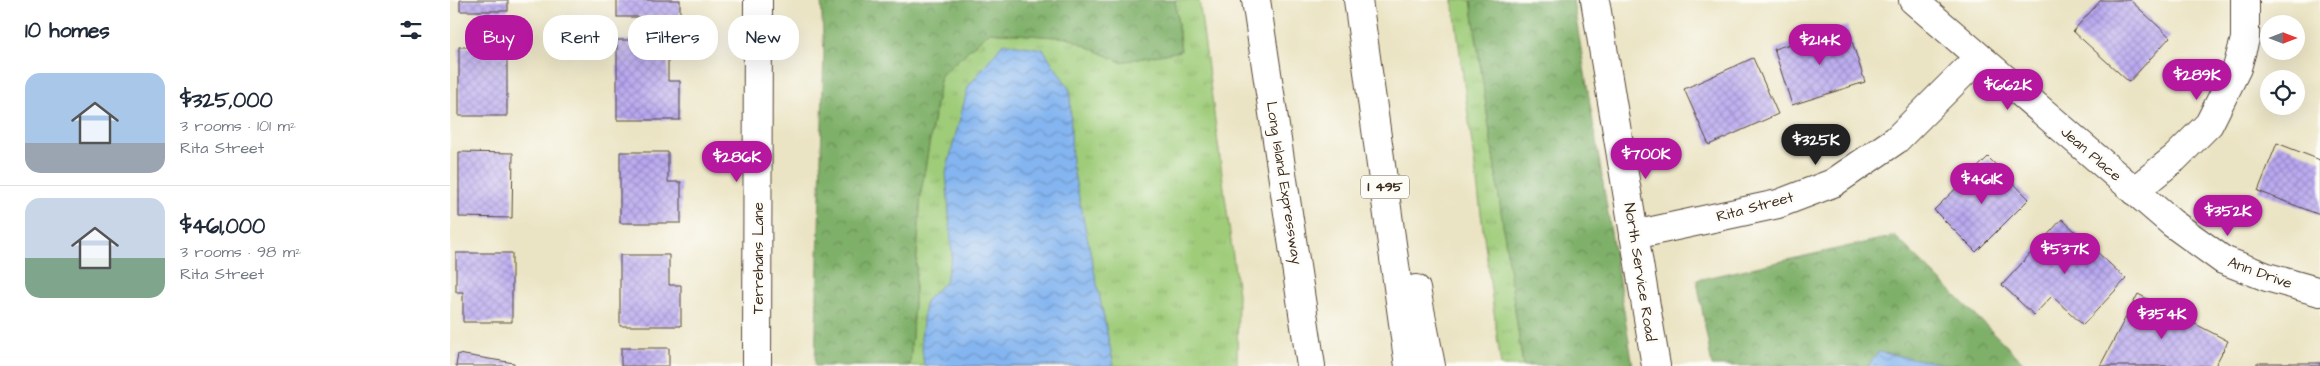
<!DOCTYPE html>
<html lang="en">
<head>
<meta charset="utf-8">
<style>
	:root { --surface:#fff; --page:#f6f6f7; --text:#1f2937; --muted:#747a83; --line:#e0e1e3; --accent:#b5179e }
	body { margin:0; font-family:"Architects Daughter",sans-serif; background:var(--page); color:var(--text); height:100vh; display:flex; flex-direction:column; font-size:19px; white-space:nowrap }
	* { box-sizing:border-box; margin:0 }
	p { font-size:16px; color:var(--muted) }
	.icon { flex:none; width:28px; height:28px; fill:none; stroke:currentColor; stroke-width:2; stroke-linecap:round; stroke-linejoin:round }
	.map { position:relative; flex:1; overflow:hidden }
	.details { display:flex; flex-direction:column; background:var(--surface); width:450px }
	.details>* { flex:none }
	.hud { position:absolute; left:15px; top:15px; width:475px; height:45px; display:flex; gap:10px }
	.needle { width:32px; rotate:90deg }
	.tools { position:absolute; left:1810px; top:15px; display:grid; gap:10px }
	.tools a { display:grid; place-items:center; width:45px; height:45px; border-radius:50%; background:var(--surface); box-shadow:0 5px 20px #0002; font-size:25px }
	.price { position:absolute; translate:-50% -42px; padding:0 11px; border-radius:18px; background:var(--accent); color:#fff; font-size:16px; line-height:32px; filter:drop-shadow(0 1px 2px #0008) }
	.price::after { content:''; position:absolute; left:50%; top:30px; width:15px; height:11px; margin-left:-8px; background:inherit; clip-path:polygon(0 0,100% 0,50% 100%) }
	.price.selected { background:#222; color:#fff }
	ul { padding:0; list-style:none }
	li { display:flex; align-items:center; gap:15px; height:125px; padding:0 25px }
	li+li { border-top:1px solid var(--line) }
	li span { display:grid; place-items:center; flex:none; width:140px; height:100px; border-radius:15px; color:#555 }
	li>.icon { margin-inline-start:auto }
	span .icon { width:60px; height:60px; fill:#fffc; stroke-width:1 }
	li b { font-size:21px }
	h2 { display:flex; justify-content:space-between; align-items:center; height:60px; padding:0 25px; font-size:21px }
	.pill { padding:0 18px; border-radius:20px; background:var(--surface); box-shadow:0 5px 20px #0002; font-size:18px; line-height:45px }
	.pill.selected { background:var(--accent); color:#fff }
	main { display:flex; flex:1; min-height:0 }
	.map>svg:first-child { display:block }
	.grass { fill:url(#grass-tufts); stroke:#6d7b4c }
	.forest { fill:url(#forest-crowns); stroke:#5d6d44 }
	.water { fill:url(#water-waves); stroke:#607087 }
	.building { fill:url(#building-cross-hatch) }
	.lines { fill:none; stroke-linecap:round; stroke-linejoin:round }
	.street-casing { stroke:#554637; stroke-width:30 }
	.secondary-casing { stroke:#554637; stroke-width:30 }
	.highway-casing { stroke:#554637; stroke-width:30 }
	.street { stroke:#fff; stroke-width:28 }
	.secondary { stroke:#fff; stroke-width:28 }
	.highway { stroke:#fff; stroke-width:28 }
	.labels { text-anchor:middle; dominant-baseline:central; stroke-width:5; stroke-linejoin:round; paint-order:stroke }
	.shield { fill:#fdfcf7; stroke:#75695f; stroke-width:1 }
	.shield-label { font-size:14px; font-weight:bold; fill:#3b2a1e }
	.street-label { font-size:15px; fill:#3b2a1e; stroke:#fdfcf7 }
</style>
</head>
<body>
<main>
<section class="details">
<h2>10 homes<svg class="icon" aria-label="filters" viewBox="0 0 24 24"><path d="M4 7h16M4 17h16"/><circle cx="9" cy="7" r="2"/><circle cx="15" cy="17" r="2"/></svg></h2>
<ul>
<li><span style="background:linear-gradient(#a9c7e8 70%,#9aa5b1 0)"><svg class="icon" aria-label="home" viewBox="0 0 24 24"><path d="M3 11l9-7 9 7M6 9v11h12V9"/></svg></span><div><b>$325,000</b><p>3 rooms · 101 m²</p><p>Rita Street</p></div></li>
<li><span style="background:linear-gradient(#c9d6e8 60%,#7fa58c 0)"><svg class="icon" aria-label="home" viewBox="0 0 24 24"><path d="M3 11l9-7 9 7M6 9v11h12V9"/></svg></span><div><b>$461,000</b><p>3 rooms · 98 m²</p><p>Rita Street</p></div></li>
</ul>
</section>
<div class="map">
<svg width="1870" height="366" viewBox="0 0 1870 366">
	<defs>
		<pattern id="grass-tufts" width="24" height="20" patternUnits="userSpaceOnUse" patternTransform="scale(1.25)"><rect width="24" height="20" fill="#9fcc79"/><path d="M3 7l-1-3M5 7V3M7 7l1-3M15 17l-1-3M17 17v-4M19 17l1-3" fill="none" stroke="#8aaf68"/></pattern>
		<pattern id="forest-crowns" width="20" height="18" patternUnits="userSpaceOnUse" patternTransform="scale(1.25)"><rect width="20" height="18" fill="#7fb069"/><path d="M2 6a3 3 0 1 1 6 0M12 15a3 3 0 1 1 6 0" fill="none" stroke="#698f56"/></pattern>
		<pattern id="water-waves" width="16" height="10" patternUnits="userSpaceOnUse" patternTransform="scale(1.25)"><rect width="16" height="10" fill="#84b5f0"/><path d="M0 5q4-4 8 0t8 0" fill="none" stroke="#6d93c2"/></pattern>
		<pattern id="building-cross-hatch" width="8" height="8" patternUnits="userSpaceOnUse" patternTransform="scale(1.25)"><rect width="8" height="8" fill="#b8a7f0"/><path d="M0 0l8 8M0 8l8-8" fill="none" stroke="#9788c2"/></pattern>
	</defs>
	<rect width="100%" height="100%" fill="#fdfcf7"/>
	<filter id="ink" filterUnits="userSpaceOnUse"><feTurbulence type="fractalNoise" baseFrequency=".02" numOctaves="2"/><feDisplacementMap in="SourceGraphic" scale="10" xChannelSelector="R" yChannelSelector="G"/><feConvolveMatrix kernelMatrix="1 2 1 2 8 2 1 2 1" color-interpolation-filters="sRGB"/></filter>
	<filter id="wash" filterUnits="userSpaceOnUse"><feTurbulence type="fractalNoise" baseFrequency=".0096" numOctaves="4" result="noise"/><feDisplacementMap in="SourceGraphic" scale="20" xChannelSelector="R" yChannelSelector="G"/><feGaussianBlur stdDeviation="1.12" result="paint"/><feColorMatrix in="noise" values="0 0 0 0 0 0 0 0 0 0 0 0 0 0 0 0 0 1.4 0 .05"/><feComposite in="paint" operator="in"/></filter>
	<g filter="url(#wash)">
		<rect width="100%" height="100%" fill="#ebe4c4"/>
		<g class="grass">
			<path d="M725 0H749L788 294 787 366H460L471 192 491 75 538 32 619 38 671 62 731 50Z"/>
			<path d="M1003 0H1021L1073 366H1051Z"/>
		</g>
		<g class="forest">
			<path d="M371 0H725L731 51 671 62 619 38 539 32 491 75 471 192 460 366H365L374 52Z"/>
			<path d="M1021 0H1123L1183 366H1073Z"/>
			<path d="M1445 236 1577 366H1500L1428 352 1418 366H1262L1247 280Z"/>
		</g>
		<g class="water">
			<path d="M553 43 593 49 620 90 622 164 664 366H474L471 339 475 301 495 282 502 256 496 172 518 87Z"/>
			<path d="M1428 352 1499 365 1500 366H1418Z"/>
		</g>
		<g id="blocks">
			<g class="building">
				<rect x="10" y="0" width="48" height="11"/>
				<rect x="167" y="0" width="63" height="17"/>
				<path d="M1651 0H1680L1720 37 1679 82 1623 31Z"/>
				<path d="M1397 26 1415 82 1342 105 1324 49Z"/>
				<path d="M167 40H218V81H230V120H167Z"/>
				<rect x="9" y="47" width="48" height="69"/>
				<path d="M1303 58 1328 114 1259 145 1234 89Z"/>
				<path d="M1827 143 1870 160V215L1808 191Z"/>
				<path d="M9 152 63 153 62 218 9 217Z"/>
				<path d="M170 152H218V182H231V223H170Z"/>
				<path d="M1538 157 1579 199 1526 252 1484 210Z"/>
				<path d="M1612 219 1676 279 1633 325 1602 296 1584 315 1552 285Z"/>
				<path d="M6 253H62V322H13V292H6Z"/>
				<path d="M170 255H219V285H231V326H170Z"/>
				<path d="M1688 294 1778 341 1765 366H1650Z"/>
				<rect x="171" y="348" width="48" height="18"/>
				<path d="M8 354 64 363V366H6Z"/>
				<rect x="1807" y="363" width="63" height="3"/>
			</g>
		</g>
	</g>
	<g filter="url(#ink)">
		<use href="#blocks" fill-opacity="0" stroke="#554637" stroke-width="1"/>
		<g class="lines">
			<defs>
				<g id="street">
					<path d="M1463 0 1722 223 1773 260 1817 277 1870 292"/>
					<path d="M1684 191 1725 158 1759 124 1787 68 1795 39V0"/>
					<path d="M1184 235 1328 204 1383 183 1446 140 1528 58"/>
				</g>
				<g id="secondary">
					<path d="M1145 0 1206 366"/>
					<path d="M307 366 308 0"/>
				</g>
				<g id="highway">
					<path d="M806 0 861 366"/>
					<path d="M908 0 959 366"/>
					<path d="M966 289 981 366"/>
				</g>
			</defs>
			<use href="#street" class="street-casing"/>
			<use href="#secondary" class="secondary-casing"/>
			<use href="#highway" class="highway-casing"/>
			<use href="#street" class="street"/>
			<use href="#secondary" class="secondary"/>
			<use href="#highway" class="highway"/>
		</g>
	</g>
	<g class="labels">
		<rect class="shield" x="911" y="175.5" width="48" height="23" rx="4"/>
		<g class="shield-label">
			<text x="935" y="187">I 495</text>
		</g>
		<g class="street-label">
			<text transform="translate(1641 154) rotate(41)">Jean Place</text>
			<text transform="translate(834 183) rotate(81)">Long Island Expressway</text>
			<text transform="translate(1305 207) rotate(-15)">Rita Street</text>
			<text transform="translate(308 258) rotate(-90)">Terrehans Lane</text>
			<text transform="translate(1190 272) rotate(81)">North Service Road</text>
			<text transform="translate(1810 273) rotate(20)">Ann Drive</text>
		</g>
	</g>
</svg>
<div class="tools">
<a><svg class="needle" viewBox="-14 -14 28 28"><path d="M0-13l5 13h-10z" fill="#e53935"/><path d="M0 13l5-13h-10z" fill="#747a83"/></svg></a>
<a><svg class="icon" aria-label="locate" viewBox="0 0 24 24"><circle cx="12" cy="12" r="6"/><path d="M12 2v4M12 18v4M2 12h4M18 12h4"/></svg></a>
</div>
<b class="price" style="left:1370px;top:66px">$214K</b>
<b class="price" style="left:1747px;top:101px">$289K</b>
<b class="price" style="left:1558px;top:111px">$662K</b>
<b class="price selected" style="left:1366px;top:166px">$325K</b>
<b class="price" style="left:1196px;top:180px">$700K</b>
<b class="price" style="left:287px;top:183px">$286K</b>
<b class="price" style="left:1532px;top:205px">$461K</b>
<b class="price" style="left:1778px;top:237px">$352K</b>
<b class="price" style="left:1615px;top:275px">$537K</b>
<b class="price" style="left:1712px;top:340px">$354K</b>
<div class="hud">
<a class="pill selected">Buy</a>
<a class="pill">Rent</a>
<a class="pill">Filters</a>
<a class="pill">New</a>
</div>
</div>
</main>
</body>
</html>
